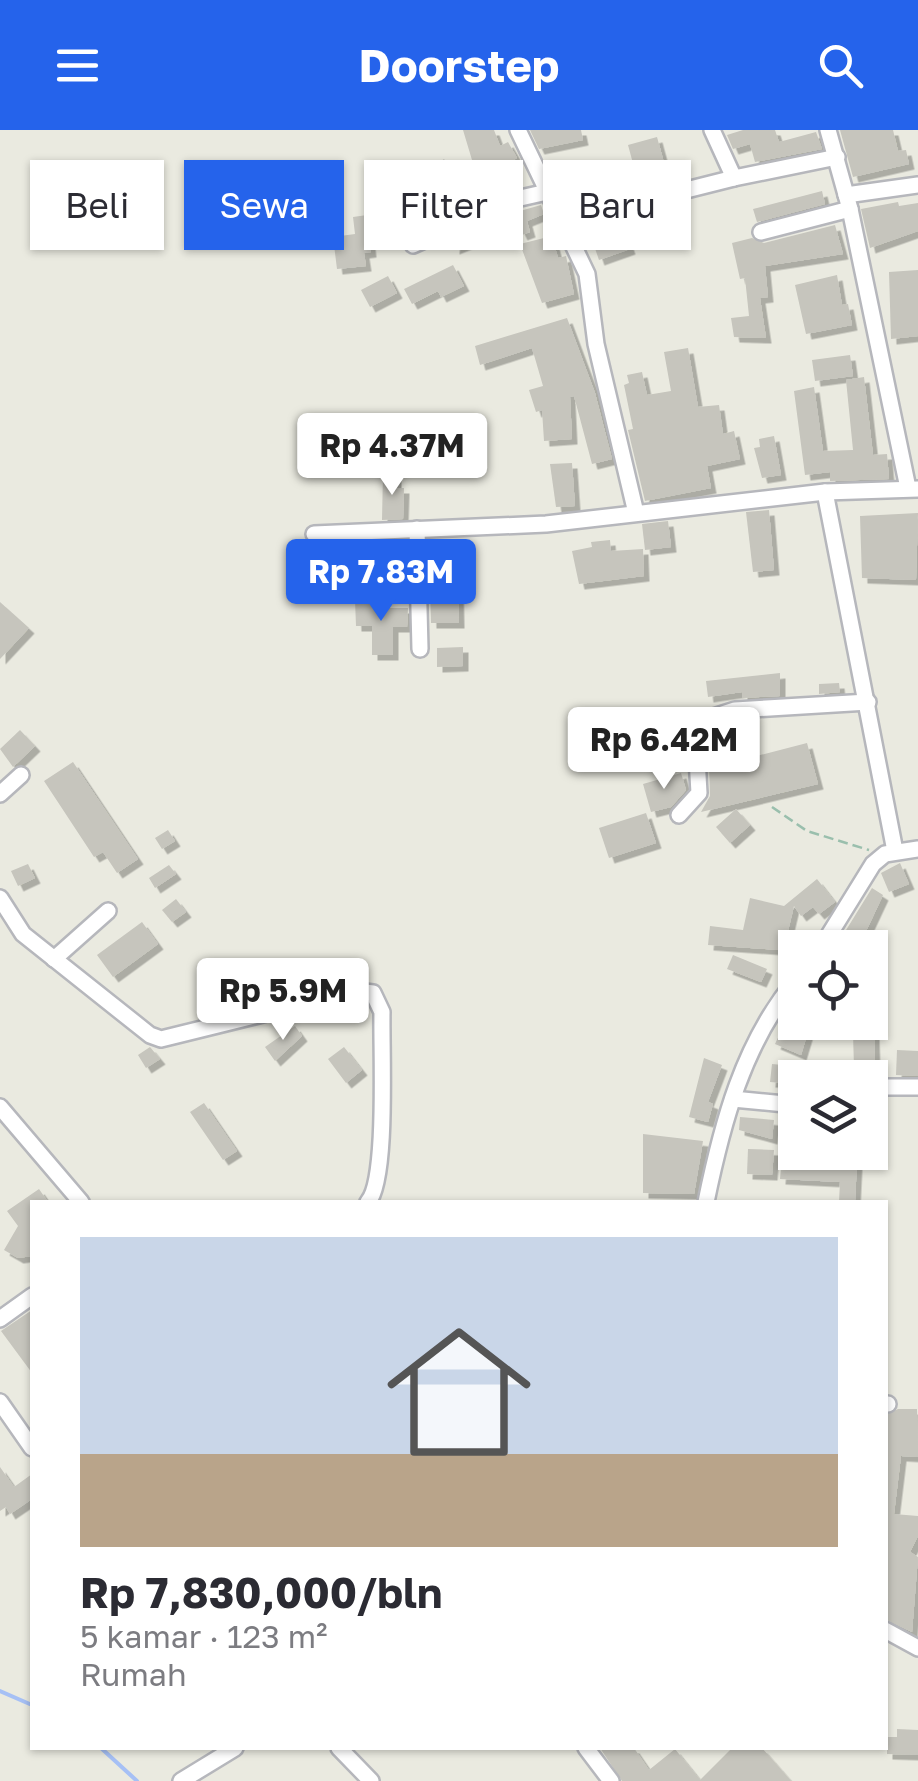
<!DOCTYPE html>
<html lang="id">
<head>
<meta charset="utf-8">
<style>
	:root { --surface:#fff; --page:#f7f7f7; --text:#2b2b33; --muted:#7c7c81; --line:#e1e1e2; --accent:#2563eb }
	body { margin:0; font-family:"Golos Text",sans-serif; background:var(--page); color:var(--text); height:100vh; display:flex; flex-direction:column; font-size:38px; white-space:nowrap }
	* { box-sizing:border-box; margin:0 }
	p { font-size:32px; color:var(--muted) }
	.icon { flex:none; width:55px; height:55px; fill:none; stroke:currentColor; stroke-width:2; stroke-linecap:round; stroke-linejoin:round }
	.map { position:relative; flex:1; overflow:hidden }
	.side { position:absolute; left:30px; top:1070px; width:858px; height:550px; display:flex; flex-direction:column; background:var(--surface); border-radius:0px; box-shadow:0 2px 8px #0004 }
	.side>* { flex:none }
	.hud { position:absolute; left:30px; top:30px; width:860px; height:90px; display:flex; gap:20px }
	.controls { position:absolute; left:778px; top:800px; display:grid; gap:20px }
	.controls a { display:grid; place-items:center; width:110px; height:110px; border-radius:0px; background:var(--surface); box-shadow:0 2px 8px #0004; font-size:50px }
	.price { position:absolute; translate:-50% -85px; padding:0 22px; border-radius:10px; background:#fff; color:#222; font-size:32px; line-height:65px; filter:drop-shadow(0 2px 5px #0008) }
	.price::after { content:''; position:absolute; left:50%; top:60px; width:30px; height:22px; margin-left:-15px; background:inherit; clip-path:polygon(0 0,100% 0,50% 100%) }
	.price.active { background:var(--accent); color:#fff }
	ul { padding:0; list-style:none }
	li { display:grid; align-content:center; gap:20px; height:530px; padding:0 50px }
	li+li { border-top:2px solid var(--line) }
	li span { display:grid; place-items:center; height:310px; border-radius:0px; color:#555 }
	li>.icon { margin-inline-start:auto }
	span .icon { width:180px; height:180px; fill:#fffc; stroke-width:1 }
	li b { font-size:42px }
	.chip { padding:0 35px; border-radius:0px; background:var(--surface); box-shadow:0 2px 8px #0004; font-size:35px; line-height:90px }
	.chip.active { background:var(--accent); color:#fff }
	header { display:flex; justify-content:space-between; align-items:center; height:130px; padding:0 50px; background:var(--accent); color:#fff; font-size:45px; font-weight:700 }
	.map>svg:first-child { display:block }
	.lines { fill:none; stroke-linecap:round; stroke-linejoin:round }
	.stream { stroke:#a6c0f5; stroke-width:4 }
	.building { fill:#c6c5bd; filter:url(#shadow) }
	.minor-casing { stroke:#b6b7bc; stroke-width:20 }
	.path { stroke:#9abfad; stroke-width:2.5; stroke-dasharray:10 5; stroke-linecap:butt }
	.minor { stroke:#fff; stroke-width:15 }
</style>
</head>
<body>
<header><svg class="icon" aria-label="menu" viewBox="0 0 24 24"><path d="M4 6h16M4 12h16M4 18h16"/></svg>Doorstep<svg class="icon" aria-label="search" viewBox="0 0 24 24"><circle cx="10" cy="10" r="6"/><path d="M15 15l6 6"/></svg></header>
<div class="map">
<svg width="918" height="1651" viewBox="0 0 918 1651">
	<defs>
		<filter id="shadow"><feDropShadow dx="5.5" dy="5.5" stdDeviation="0" flood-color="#0004"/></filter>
	</defs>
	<rect width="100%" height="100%" fill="#eaeae0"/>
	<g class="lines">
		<g class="stream">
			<path d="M0 1561 32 1575"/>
			<path d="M101 1618 137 1651"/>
		</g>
	</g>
	<g class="building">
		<path d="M463 0H494L500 16 508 12 517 28 502 36 513 58 479 73 464 34 472 30Z"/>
		<path d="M530 0H581L583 10 539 19Z"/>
		<path d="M743 0H775L779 12 816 2 822 19 755 32 750 14 733 19 727 5Z"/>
		<path d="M840 0H893L898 21 906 20 909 34 853 47Z"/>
		<path d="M657 7 667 44 638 52 628 15Z"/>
		<path d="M444 29 460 52 435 68 446 86 397 106 380 72 432 48 427 41Z"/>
		<path d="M822 61 825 74 757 92 753 79Z"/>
		<path d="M898 72 899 76 918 73V101L870 118 861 79Z"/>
		<path d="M541 75 544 84 527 91 530 102 522 105 517 94 454 119 455 108 477 99 494 101 495 91 516 92 513 83Z"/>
		<path d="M367 85 371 122 364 123 366 136 337 139 333 107 355 104 353 87Z"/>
		<path d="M620 90 630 119 599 130 589 101Z"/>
		<path d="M835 95 843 124 765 136 768 167 760 168 766 208 734 207 731 188 749 186 745 148 740 149 732 113 752 108 764 113Z"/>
		<path d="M552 106 558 128 566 126 574 164 542 173 520 114Z"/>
		<path d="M453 135 464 156 441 167 438 161 412 174 404 159Z"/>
		<path d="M918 140V206L891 209 889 142Z"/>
		<path d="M837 145 842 175 848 174 852 195 806 204 795 155Z"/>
		<path d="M388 146 397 163 370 177 361 160Z"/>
		<path d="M567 188 595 263 612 329 592 334 574 266 570 267 572 309 544 311 542 280 536 282 529 260 543 256 532 218 480 235 475 216Z"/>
		<path d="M688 218 698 277 719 275 723 304 734 301 740 329 707 336 711 358 645 371 628 300 633 299 624 255 629 253 627 245 642 242 647 265 671 261 664 222Z"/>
		<path d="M850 225 853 246 815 251 812 230Z"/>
		<path d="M864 247 873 325 887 324 889 349 830 351V342L805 345 794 261 814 257 823 321 853 320 846 250Z"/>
		<path d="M774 306 781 345 762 348 754 318 760 317 759 309Z"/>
		<path d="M572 333 575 376 556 377 550 334Z"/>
		<path d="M383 343H396V358H404L403 389 382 390Z"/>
		<path d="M769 380 774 440 753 442 746 382Z"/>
		<path d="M918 383 916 450 862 448 860 386Z"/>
		<path d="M668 391 671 417 645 420 642 394Z"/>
		<path d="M610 410 611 421 643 419 644 446 579 454 572 421 592 417 591 412Z"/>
		<path d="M388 412V422H406L407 450H393V456H369L367 413Z"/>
		<path d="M429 417 466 420V448H458L459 493H431Z"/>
		<path d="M355 470H372V478H408L407 497H393V525H372V496H356Z"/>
		<path d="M0 472 29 498 0 529Z"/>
		<path d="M463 517V536L437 537V518Z"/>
		<path d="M780 543V566L742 568V562L708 567 706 551Z"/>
		<path d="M839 553 840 562 819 564V554Z"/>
		<path d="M20 600 35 616 13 637 0 619Z"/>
		<path d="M807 613 818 654 701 682 710 666 709 634 717 632 718 636Z"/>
		<path d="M73 632 138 729 117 743 103 722 94 727 44 651Z"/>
		<path d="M681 643 686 660 671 677 651 682 643 654Z"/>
		<path d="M736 679 750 695 730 713 716 697Z"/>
		<path d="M646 683 656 713 609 728 599 698Z"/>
		<path d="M168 700 175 711 162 719 155 708Z"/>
		<path d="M900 733 909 754 889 762 881 743Z"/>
		<path d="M28 734 35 748 18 756 11 741Z"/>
		<path d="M169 735 176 744 155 758 149 748Z"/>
		<path d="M817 749 835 772 819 784 813 777 801 786 794 776 788 801 780 800 779 820 708 815 710 796 743 800 750 768 784 776Z"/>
		<path d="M872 758 883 765 861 812 857 809 852 818H835Z"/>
		<path d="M176 769 186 782 172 792 162 780Z"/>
		<path d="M142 792 158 814 113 847 97 825Z"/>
		<path d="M733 825 767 839 761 852 727 839Z"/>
		<path d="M795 870V892H811L801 925 775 914Z"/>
		<path d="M295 896 302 906 275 931 265 917Z"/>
		<path d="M853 903H874L875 937 854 938Z"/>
		<path d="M150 917 160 929 146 938 138 925Z"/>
		<path d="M344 917 362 940 346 953 328 929Z"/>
		<path d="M897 920 918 921V946L896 945Z"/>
		<path d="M704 928 722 935 708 972 713 974 708 992 689 987Z"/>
		<path d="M772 934 835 940 834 948H795V954L770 952Z"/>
		<path d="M204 973 237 1021 223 1030 190 982Z"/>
		<path d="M740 987 774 990 772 1009 739 1000Z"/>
		<path d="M643 1004 703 1011 694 1064 643 1063Z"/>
		<path d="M748 1019 774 1020 772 1045 747 1044Z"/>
		<path d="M804 1030 857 1032 855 1072H839L840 1052 780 1049 781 1038 803 1039Z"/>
		<path d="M39 1059 48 1072H32V1126L18 1128 4 1120 18 1096 7 1081Z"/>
		<path d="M32 1180V1243L1 1201Z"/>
		<path d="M898 1279H917L918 1327 901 1326 894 1384 918 1386V1406L910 1422 918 1427 912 1502 885 1489V1285Z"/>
		<path d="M0 1337 14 1357 32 1344V1369L10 1384 6 1377 0 1381Z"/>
		<path d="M897 1599 918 1600V1625L887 1624V1607H897Z"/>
		<path d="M600 1618H634L649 1640 675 1619 700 1650 732 1618H762L791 1651H622Z"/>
	</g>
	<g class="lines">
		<defs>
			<g id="minor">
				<path d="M518 0 587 144 596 214 636 383"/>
				<path d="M712 0 734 48 837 27"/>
				<path d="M828 0 850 79 908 358"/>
				<path d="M846 65 918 55"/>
				<path d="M563 91 734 48"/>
				<path d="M761 102 850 79"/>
				<path d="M413 115 516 69 547 62"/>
				<path d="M417 399 420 519"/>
				<path d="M314 404 546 394 825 362"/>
				<path d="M0 664 21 645"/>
				<path d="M679 685 699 663 696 610 701 591 735 580 868 572"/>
				<path d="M895 721 825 362 918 359"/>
				<path d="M0 768 23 804 150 905 161 909 356 861 373 863 382 882C381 919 388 1049 368 1072"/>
				<path d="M821 818 873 734 885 724 918 719"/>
				<path d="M54 829 108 781"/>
				<path d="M870 957H918"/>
				<path d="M733 969 795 975"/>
				<path d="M0 977 81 1072"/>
				<path d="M706 1072C722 994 743 914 795 851"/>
				<path d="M0 1189 32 1166"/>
				<path d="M0 1272 32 1318"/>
				<path d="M885 1274H888"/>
				<path d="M885 1500 918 1518"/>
				<path d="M339 1618 371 1651"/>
				<path d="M586 1618 611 1651"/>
				<path d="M181 1651 235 1618"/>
			</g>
		</defs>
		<use href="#minor" class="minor-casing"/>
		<path class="path" d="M772 677 807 701 869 720"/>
		<use href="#minor" class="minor"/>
	</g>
</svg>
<div class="controls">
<a><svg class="icon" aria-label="locate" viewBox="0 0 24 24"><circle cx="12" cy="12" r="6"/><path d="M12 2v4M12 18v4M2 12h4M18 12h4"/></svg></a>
<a><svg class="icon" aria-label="layers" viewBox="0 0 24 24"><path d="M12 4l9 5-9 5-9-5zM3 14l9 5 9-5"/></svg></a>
</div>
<b class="price" style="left:392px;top:368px">Rp 4.37M</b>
<b class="price active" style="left:381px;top:494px">Rp 7.83M</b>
<b class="price" style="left:664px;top:662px">Rp 6.42M</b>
<b class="price" style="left:283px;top:913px">Rp 5.9M</b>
<div class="hud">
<a class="chip">Beli</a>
<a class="chip active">Sewa</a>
<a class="chip">Filter</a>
<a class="chip">Baru</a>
</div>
<section class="side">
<ul>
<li><span style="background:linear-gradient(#c9d6e8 70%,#b9a48a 0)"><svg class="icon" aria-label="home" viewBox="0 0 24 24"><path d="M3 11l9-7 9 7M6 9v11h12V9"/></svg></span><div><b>Rp 7,830,000/bln</b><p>5 kamar · 123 m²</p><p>Rumah</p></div></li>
</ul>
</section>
</div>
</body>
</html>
